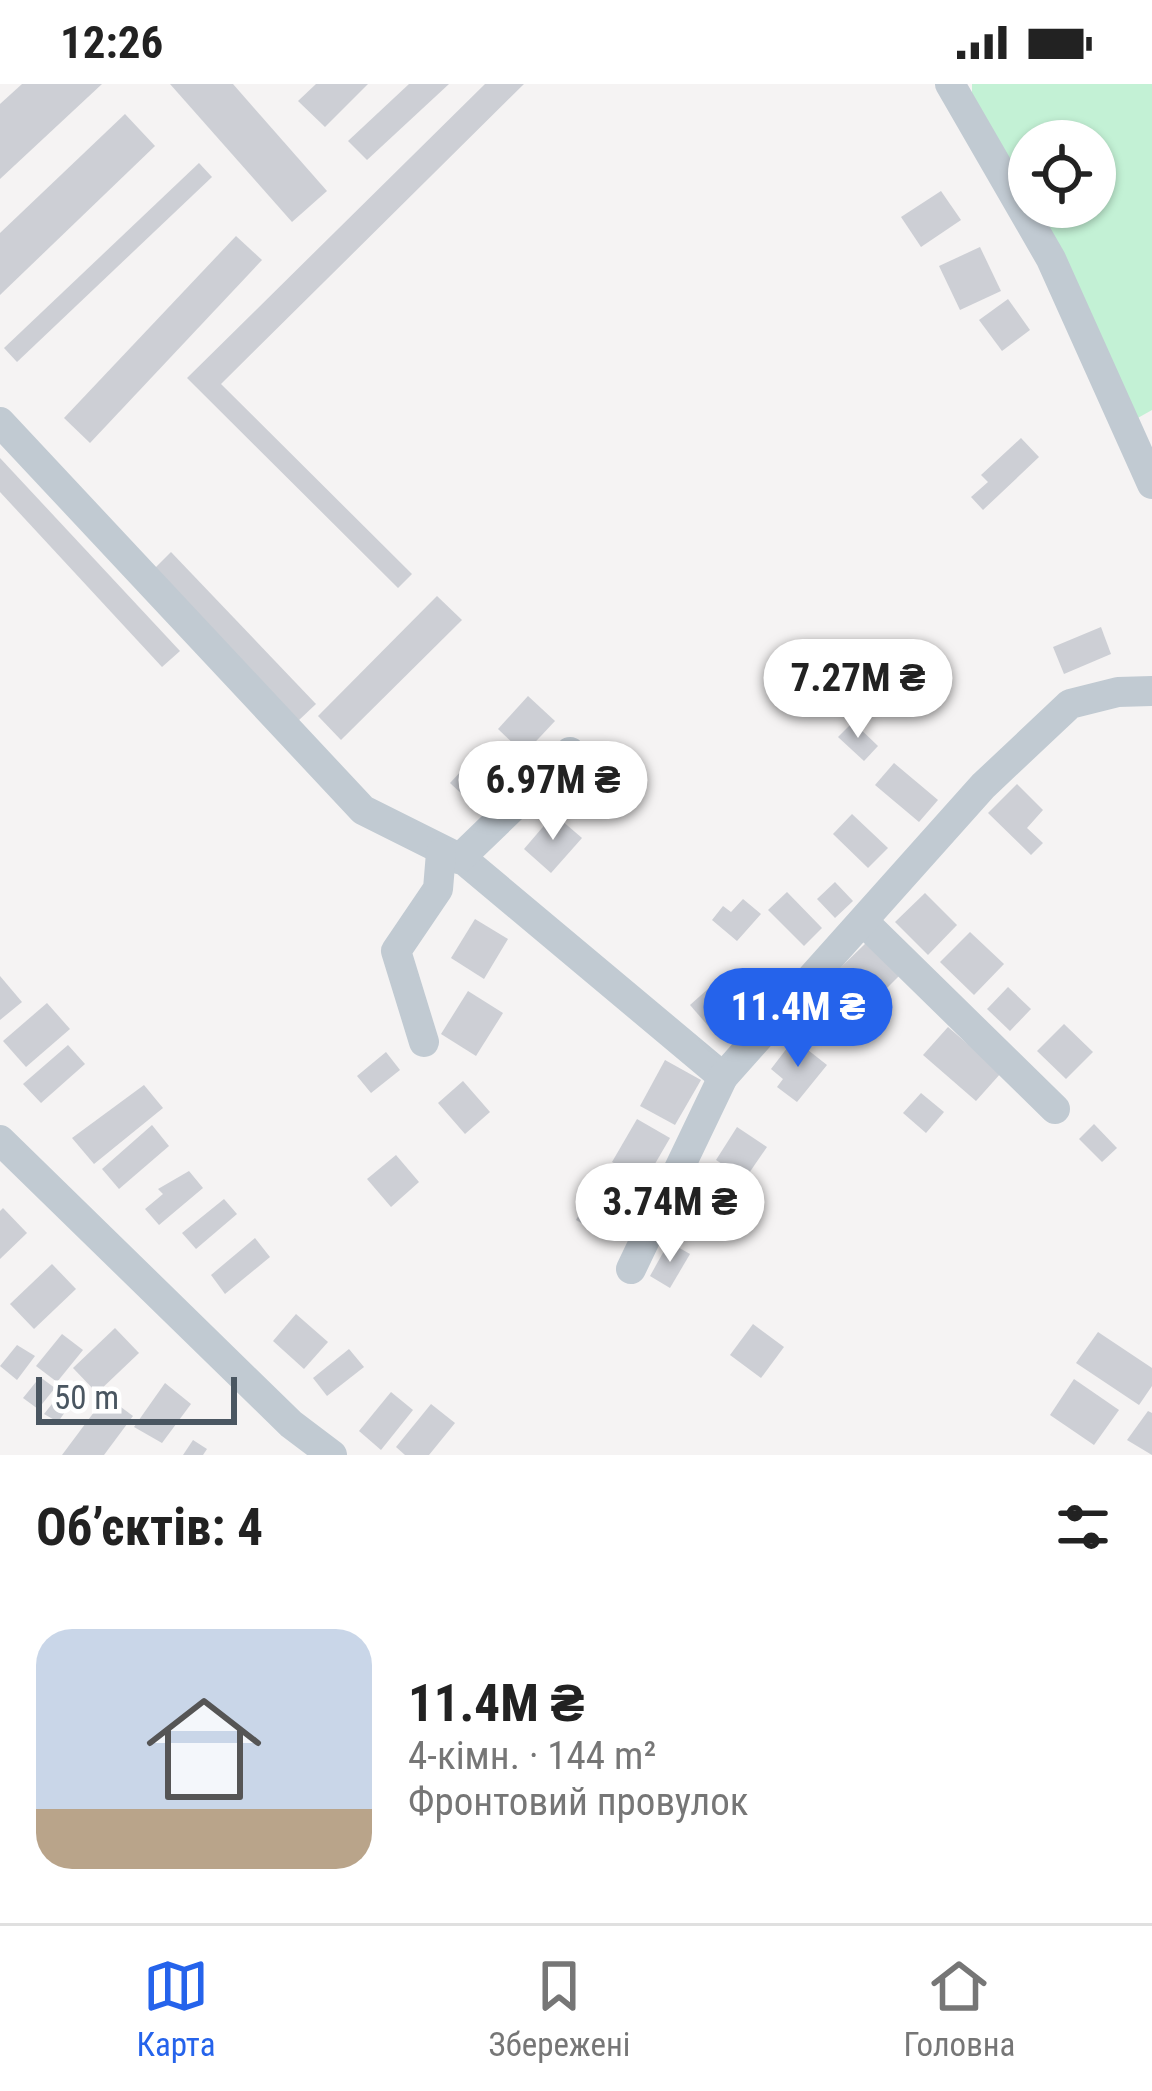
<!DOCTYPE html>
<html lang="uk">
<head>
<meta charset="utf-8">
<style>
	:root { --surface:#fff; --page:#f6f6f6; --text:#222; --muted:#767676; --line:#e0e0e0; --accent:#2563eb }
	body { margin:0; font-family:"Roboto Condensed",sans-serif; background:var(--page); color:var(--text); height:100vh; display:flex; flex-direction:column; font-size:45px; white-space:nowrap }
	* { box-sizing:border-box; margin:0 }
	p { font-size:39px; color:var(--muted) }
	.icon { flex:none; width:66px; height:66px; fill:none; stroke:currentColor; stroke-width:2; stroke-linecap:round; stroke-linejoin:round }
	.map { position:relative; height:1371px; overflow:hidden }
	.side { display:flex; flex-direction:column; background:var(--surface); flex:1 }
	.side>* { flex:none }
	.controls { position:absolute; left:1008px; top:36px; display:grid; gap:24px }
	.controls a { display:grid; place-items:center; width:108px; height:108px; border-radius:50%; background:var(--surface); box-shadow:0 3px 9px #0004; font-size:60px }
	.scale { position:absolute; left:36px; bottom:30px; width:201px; box-sizing:border-box; padding-left:12px; border:6px solid #4a5661; border-top:0; font-size:33px; line-height:42px; white-space:nowrap; color:#4a5661; -webkit-text-stroke:9px #fff; paint-order:stroke }
	.price { position:absolute; translate:-50% -102px; padding:0 27px; border-radius:42px; background:#fff; color:#222; font-size:39px; line-height:78px; filter:drop-shadow(0 3px 6px #0008) }
	.price::after { content:''; position:absolute; left:50%; top:72px; width:36px; height:27px; margin-left:-18px; background:inherit; clip-path:polygon(0 0,100% 0,50% 100%) }
	.price.selected { background:var(--accent); color:#fff }
	ul { padding:0; list-style:none }
	li { display:flex; align-items:center; gap:36px; height:300px; padding:0 36px }
	li span { display:grid; place-items:center; flex:none; width:336px; height:240px; border-radius:36px; color:#555 }
	li>.icon { margin-inline-start:auto }
	span .icon { width:144px; height:144px; fill:#fffc; stroke-width:1 }
	li b { font-size:51px }
	h2 { display:flex; justify-content:space-between; align-items:center; height:144px; padding:0 36px; font-size:51px }
	.status { display:flex; justify-content:space-between; align-items:center; height:84px; padding:0 60px; background:var(--surface); direction:ltr }
	.status svg { height:33px; fill:currentColor }
	.tab-bar { display:flex; justify-content:space-around; align-items:center; height:168px; border-top:3px solid var(--line); background:var(--surface); font-size:33px; color:var(--muted) }
	.tab-bar a { display:grid; justify-items:center; gap:6px }
	.tab-bar .selected { color:var(--accent) }
	.map>svg:first-child { display:block }
	.green { fill:#c3f1d5 }
	.building { fill:#cdcfd5 }
	.lines { fill:none; stroke-linecap:round; stroke-linejoin:round }
	.minor { stroke:#c1cad2; stroke-width:30 }
</style>
</head>
<body>
<div class="status"><b>12:26</b><svg viewBox="0 0 49 12"><path d="M0 12V9h3v3zM5 12V6h3v6zM10 12V3h3v9zM15 12V0h3v12zM26 1h20v11H26zM47 4h2v5h-2z"/></svg></div>
<div class="map">
<svg width="1152" height="1371" viewBox="0 0 1152 1371">
	<rect width="100%" height="100%" fill="#f5f3f3"/>
	<path class="green" d="M972 0H1152V326L1136 335 1034 123H1095V57H1029V113L972 14Z"/>
	<g class="building">
		<path d="M22 0H102L0 95V20Z"/>
		<path d="M170 0H233L327 107 292 138Z"/>
		<path d="M316 0H368L325 43 298 17Z"/>
		<path d="M409 0H449L367 76 348 57Z"/>
		<path d="M485 0H524L221 300 412 490 398 504 187 294Z"/>
		<path d="M125 30 155 62 0 211V149Z"/>
		<path d="M199 79 212 93 17 278 4 264Z"/>
		<path d="M941 107 961 136 921 163 901 133Z"/>
		<path d="M236 152 262 176 90 359 64 334Z"/>
		<path d="M980 163 1001 207 960 226 939 182Z"/>
		<path d="M1008 215 1030 246 1002 267 979 236Z"/>
		<path d="M1021 354 1039 373 983 426 971 413 988 398 981 391Z"/>
		<path d="M0 374 180 567 162 583 0 408Z"/>
		<path d="M171 468 316 620 298 637 154 485Z"/>
		<path d="M437 512 462 536 341 656 318 632Z"/>
		<path d="M1101 543 1111 570 1064 590 1053 563Z"/>
		<path d="M528 612 555 637 524 670 498 645Z"/>
		<path d="M853 638 878 662 864 677 838 653Z"/>
		<path d="M480 667 509 693 479 726 450 699Z"/>
		<path d="M894 679 938 716 919 738 875 701Z"/>
		<path d="M1017 700 1043 726 1027 744 1043 759 1031 771 988 729Z"/>
		<path d="M554 730 582 754 551 789 524 765Z"/>
		<path d="M852 730 888 764 868 784 833 750Z"/>
		<path d="M835 798 853 817 835 834 817 815Z"/>
		<path d="M787 808 822 844 804 862 768 826Z"/>
		<path d="M925 809 957 841 928 871 895 838Z"/>
		<path d="M743 815 761 830 737 857 712 836 723 822 731 828Z"/>
		<path d="M475 835 508 855 484 895 451 874Z"/>
		<path d="M970 848 1004 880 974 911 940 878Z"/>
		<path d="M866 859 899 892 870 921 836 888Z"/>
		<path d="M728 887 755 916 716 951 690 921Z"/>
		<path d="M0 892 22 918 0 936Z"/>
		<path d="M1008 903 1031 925 1010 947 987 925Z"/>
		<path d="M468 907 503 929 476 972 441 950Z"/>
		<path d="M47 919 70 945 26 983 3 957Z"/>
		<path d="M1064 940 1093 968 1066 995 1037 967Z"/>
		<path d="M948 943 1001 989 976 1017 923 971Z"/>
		<path d="M794 955 827 981 797 1018 777 1003 783 995 771 985Z"/>
		<path d="M68 961 85 980 41 1019 23 1000Z"/>
		<path d="M386 968 400 986 371 1009 357 992Z"/>
		<path d="M665 976 701 996 675 1041 640 1022Z"/>
		<path d="M463 997 490 1028 465 1050 438 1019Z"/>
		<path d="M144 1001 163 1024 94 1080 72 1054Z"/>
		<path d="M921 1009 944 1028 926 1049 903 1029Z"/>
		<path d="M637 1035 670 1054 645 1097 612 1078Z"/>
		<path d="M1094 1040 1117 1064 1102 1078 1079 1055Z"/>
		<path d="M152 1041 169 1062 119 1105 102 1085Z"/>
		<path d="M737 1043 767 1063 745 1095 716 1076Z"/>
		<path d="M396 1071 419 1098 391 1123 367 1095Z"/>
		<path d="M709 1084 739 1101 721 1134 691 1117Z"/>
		<path d="M189 1087 203 1104 159 1141 145 1125 163 1110 158 1105Z"/>
		<path d="M598 1095 632 1113 609 1155 576 1136Z"/>
		<path d="M224 1115 237 1130 196 1165 182 1149Z"/>
		<path d="M3 1124 27 1149 0 1175V1127Z"/>
		<path d="M255 1154 270 1173 225 1210 211 1191Z"/>
		<path d="M669 1158 690 1170 670 1204 650 1192Z"/>
		<path d="M52 1180 76 1205 34 1245 10 1220Z"/>
		<path d="M296 1230 328 1258 304 1285 273 1257Z"/>
		<path d="M753 1240 784 1263 761 1294 730 1271Z"/>
		<path d="M115 1244 139 1269 97 1309 73 1284Z"/>
		<path d="M1098 1248 1152 1284V1302L1139 1321 1076 1279Z"/>
		<path d="M62 1250 83 1266 57 1298 36 1282Z"/>
		<path d="M17 1261 35 1272 17 1296 0 1282Z"/>
		<path d="M349 1265 364 1283 327 1312 313 1294Z"/>
		<path d="M40 1293 55 1304 38 1325 23 1314Z"/>
		<path d="M1074 1295 1119 1326 1094 1361 1050 1331Z"/>
		<path d="M165 1299 191 1320 162 1359 134 1343Z"/>
		<path d="M391 1308 413 1326 381 1366 359 1347Z"/>
		<path d="M60 1310 72 1318 58 1338 44 1330Z"/>
		<path d="M106 1312 133 1332 104 1371H62Z"/>
		<path d="M431 1320 455 1339 429 1371H405L396 1363Z"/>
		<path d="M1148 1327 1152 1329V1371L1127 1356Z"/>
		<path d="M193 1356 207 1365 203 1371H183Z"/>
	</g>
	<g class="lines">
		<g class="minor">
			<path d="M950 0 1051 175 1152 400"/>
			<path d="M0 338 363 726 465 777 723 993"/>
			<path d="M459 775 570 668"/>
			<path d="M863 837 1055 1025"/>
			<path d="M424 958 396 867 438 805 441 769"/>
			<path d="M0 1056 291 1340 332 1371"/>
			<path d="M631 1185 723 993 983 702 1070 620 1118 608 1152 607"/>
		</g>
	</g>
</svg>
<div class="controls">
<a><svg class="icon" aria-label="locate" viewBox="0 0 24 24"><circle cx="12" cy="12" r="6"/><path d="M12 2v4M12 18v4M2 12h4M18 12h4"/></svg></a>
</div>
<div class="scale">50 m</div>
<b class="price" style="left:858px;top:657px">7.27M ₴</b>
<b class="price" style="left:553px;top:759px">6.97M ₴</b>
<b class="price selected" style="left:798px;top:986px">11.4M ₴</b>
<b class="price" style="left:670px;top:1181px">3.74M ₴</b>
</div>
<section class="side">
<h2>Об’єктів: 4<svg class="icon" aria-label="filters" viewBox="0 0 24 24"><path d="M4 7h16M4 17h16"/><circle cx="9" cy="7" r="2"/><circle cx="15" cy="17" r="2"/></svg></h2>
<ul>
<li><span style="background:linear-gradient(#c9d6e8 75%,#b9a48a 0)"><svg class="icon" aria-label="home" viewBox="0 0 24 24"><path d="M3 11l9-7 9 7M6 9v11h12V9"/></svg></span><div><b>11.4M ₴</b><p>4-кімн. · 144 m²</p><p>Фронтовий провулок</p></div></li>
</ul>
</section>
<nav class="tab-bar">
<a class="selected"><svg class="icon" aria-label="map" viewBox="0 0 24 24"><path d="M3 6l6-2 6 2 6-2v14l-6 2-6-2-6 2zM9 4v14M15 6v14"/></svg>Карта</a>
<a><svg class="icon" aria-label="saved" viewBox="0 0 24 24"><path d="M7 4h10v16l-5-4-5 4z"/></svg>Збережені</a>
<a><svg class="icon" aria-label="home" viewBox="0 0 24 24"><path d="M3 11l9-7 9 7M6 9v11h12V9"/></svg>Головна</a>
</nav>
</body>
</html>
